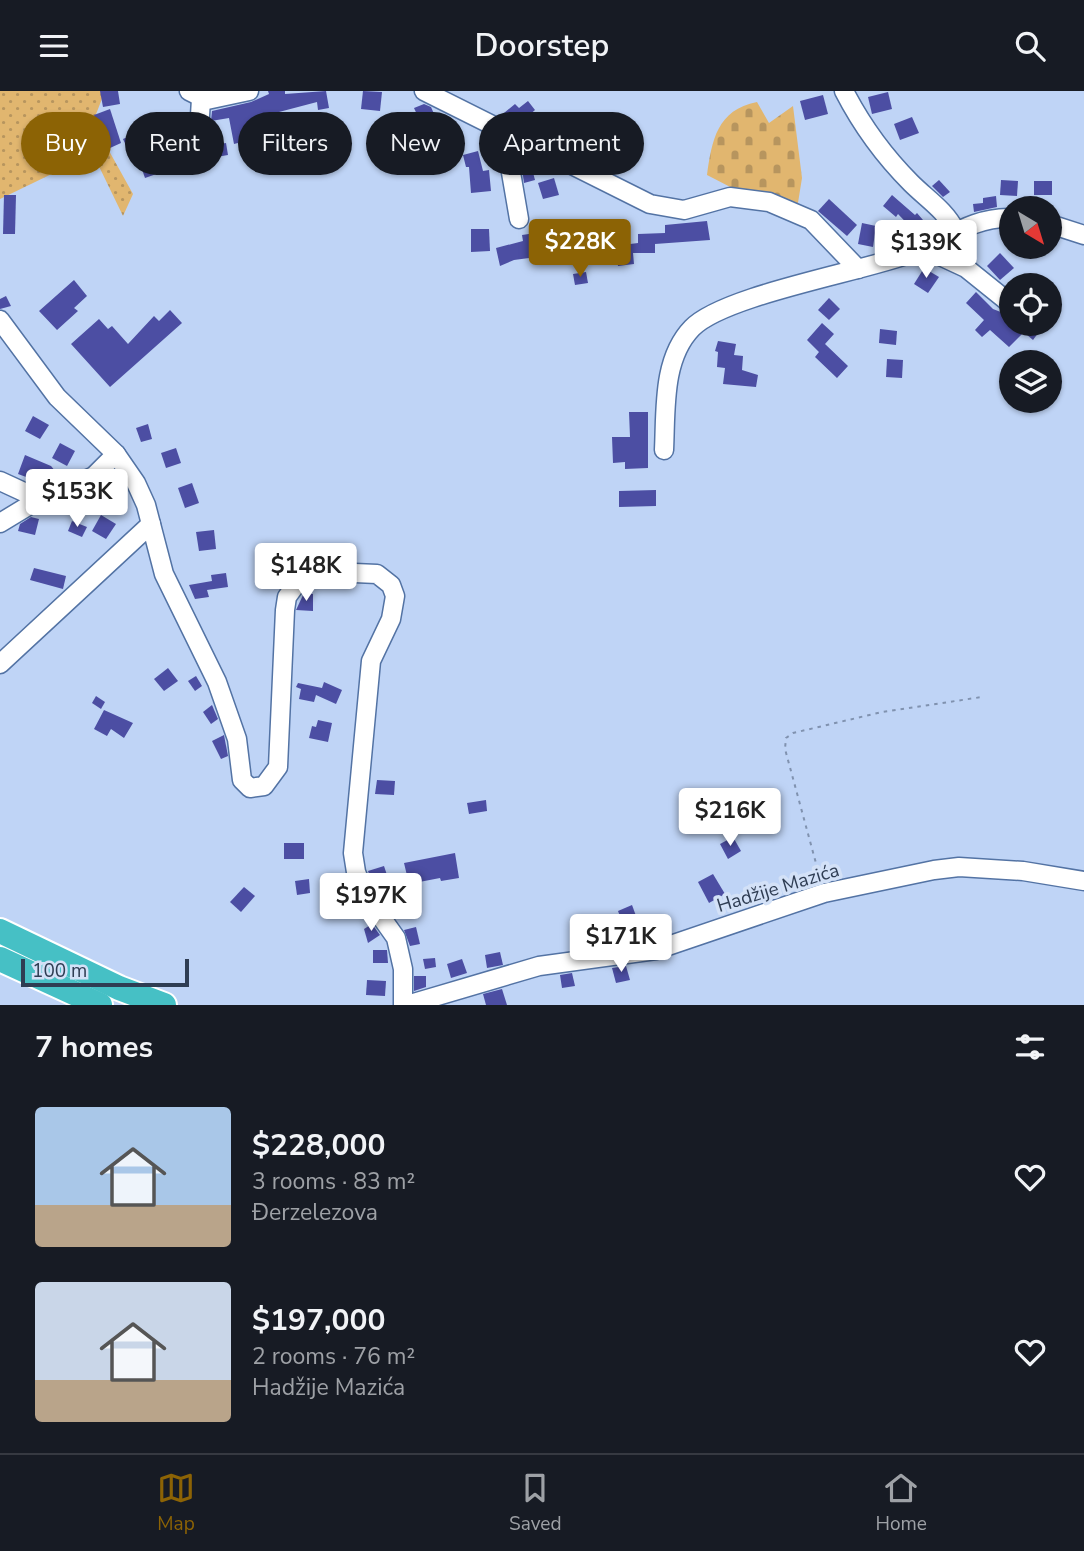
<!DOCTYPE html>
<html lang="en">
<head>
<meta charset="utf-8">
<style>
	:root { --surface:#171b24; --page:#242831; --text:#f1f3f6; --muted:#9ea1a6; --line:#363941; --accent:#8c6305 }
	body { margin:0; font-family:"Nunito Sans",sans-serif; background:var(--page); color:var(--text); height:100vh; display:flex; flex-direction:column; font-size:26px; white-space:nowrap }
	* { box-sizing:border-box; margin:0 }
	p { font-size:23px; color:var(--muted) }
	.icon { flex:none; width:38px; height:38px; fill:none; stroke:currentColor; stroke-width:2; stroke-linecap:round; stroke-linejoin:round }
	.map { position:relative; height:914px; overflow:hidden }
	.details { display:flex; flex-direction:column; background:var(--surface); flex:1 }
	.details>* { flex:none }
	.banner { position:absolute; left:21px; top:21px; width:700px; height:63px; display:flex; gap:14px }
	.needle { width:46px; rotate:142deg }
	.tools { position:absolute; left:999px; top:105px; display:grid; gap:14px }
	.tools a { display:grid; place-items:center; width:63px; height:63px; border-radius:50%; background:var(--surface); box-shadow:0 2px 5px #0004; font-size:35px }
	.scale { position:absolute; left:21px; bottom:18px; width:168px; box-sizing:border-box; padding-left:7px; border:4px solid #2f3d53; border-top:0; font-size:19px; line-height:24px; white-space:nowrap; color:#2f3d53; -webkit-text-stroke:5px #d3e1f7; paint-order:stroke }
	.price { position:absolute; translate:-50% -60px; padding:0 16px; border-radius:7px; background:#fff; color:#222; font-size:23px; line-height:46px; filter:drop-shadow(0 2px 4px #0008) }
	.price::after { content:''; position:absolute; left:50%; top:42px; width:21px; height:16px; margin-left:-10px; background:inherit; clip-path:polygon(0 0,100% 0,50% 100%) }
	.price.current { background:var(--accent); color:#fff }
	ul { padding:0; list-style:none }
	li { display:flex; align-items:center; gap:21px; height:175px; padding:0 35px }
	li span { display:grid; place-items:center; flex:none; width:196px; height:140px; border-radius:7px; color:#555 }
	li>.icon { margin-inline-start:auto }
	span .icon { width:84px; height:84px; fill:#fffc; stroke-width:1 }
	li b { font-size:30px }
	h2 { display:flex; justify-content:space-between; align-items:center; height:84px; padding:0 35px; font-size:30px }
	.pill { padding:0 24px; border-radius:32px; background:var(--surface); box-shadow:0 2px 5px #0004; font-size:24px; line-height:63px }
	.pill.current { background:var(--accent); color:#fff }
	header { display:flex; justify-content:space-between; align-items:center; height:91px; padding:0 35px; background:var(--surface); font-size:32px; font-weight:600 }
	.menu { display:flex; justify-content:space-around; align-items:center; height:98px; border-top:2px solid var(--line); background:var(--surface); font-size:19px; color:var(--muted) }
	.menu a { display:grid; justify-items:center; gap:4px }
	.menu .current { color:var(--accent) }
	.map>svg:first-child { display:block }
	.green { fill:url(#green-dots) }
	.cemetery { fill:url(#cemetery-stones) }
	.building { fill:#4c4ea3 }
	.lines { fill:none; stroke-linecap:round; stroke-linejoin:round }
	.minor-casing { stroke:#5373a4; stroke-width:21 }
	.highway-casing { stroke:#fff; stroke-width:28 }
	.path { stroke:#8092af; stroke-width:2; stroke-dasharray:3.5 5; stroke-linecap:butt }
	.minor { stroke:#fff; stroke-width:18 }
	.highway { stroke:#46c0c5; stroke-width:24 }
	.labels { text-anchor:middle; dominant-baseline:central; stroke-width:7; stroke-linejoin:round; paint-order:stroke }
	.street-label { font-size:19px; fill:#2f3d53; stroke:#d3e1f7 }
</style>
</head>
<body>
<header><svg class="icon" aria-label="menu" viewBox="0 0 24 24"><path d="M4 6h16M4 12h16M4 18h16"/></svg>Doorstep<svg class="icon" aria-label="search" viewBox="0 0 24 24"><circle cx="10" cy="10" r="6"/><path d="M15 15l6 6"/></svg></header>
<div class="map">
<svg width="1084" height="914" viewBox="0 0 1084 914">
	<defs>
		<pattern id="green-dots" width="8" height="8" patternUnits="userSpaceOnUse" patternTransform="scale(1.75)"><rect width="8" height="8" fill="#e1b66f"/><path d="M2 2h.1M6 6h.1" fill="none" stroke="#b7955e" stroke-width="1.8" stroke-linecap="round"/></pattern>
		<pattern id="cemetery-stones" width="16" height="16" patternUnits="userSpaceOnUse" patternTransform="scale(1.75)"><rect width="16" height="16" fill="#e1b66f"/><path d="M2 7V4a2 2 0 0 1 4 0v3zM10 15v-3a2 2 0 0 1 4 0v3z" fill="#b7955e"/></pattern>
	</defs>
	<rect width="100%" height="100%" fill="#bfd4f6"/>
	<path class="green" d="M0 0H105L93 31 133 103 123 125 93 63 0 108Z"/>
	<path class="cemetery" d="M757 11 769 32 793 15 802 87 797 118 740 101 707 84C712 49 717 19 757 11Z"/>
	<g class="building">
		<path d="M100 0H118L120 13 103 16Z"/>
		<path d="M268 0H285V3L326 0 329 17 318 19 317 11 260 26 261 30 245 34 249 49 234 53 229 27 211 30 212 20 251 11 269 3Z"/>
		<path d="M363 0 382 1 380 20 361 18Z"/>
		<path d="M888 1 892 18 872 23 868 6Z"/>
		<path d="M823 4 828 23 805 29 800 10Z"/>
		<path d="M528 10 535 19 528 25 538 39 534 42 511 31 504 22 515 13 519 17Z"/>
		<path d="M424 13 431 16 441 39 427 45 414 17Z"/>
		<path d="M110 18 121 52 110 57 94 24Z"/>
		<path d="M912 26 919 42 900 49 894 33Z"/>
		<path d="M139 41 148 69 158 72 182 67 185 79 166 84 165 80 145 87 136 61 130 63 123 48Z"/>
		<path d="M226 52 228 64 205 68 203 56Z"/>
		<path d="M478 60 483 80 489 79 491 100 471 102 469 76H466L463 64Z"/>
		<path d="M265 61 268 74 257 77 254 64Z"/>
		<path d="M531 74 535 89 524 92 522 77Z"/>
		<path d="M554 87 559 104 543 108 538 92Z"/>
		<path d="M939 89 950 101 943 106 932 95Z"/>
		<path d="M1001 89 1018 90 1017 105 1000 104Z"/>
		<rect x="1034" y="90" width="18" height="14"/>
		<path d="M4 104H16L15 143H3Z"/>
		<path d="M892 104 915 124 917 122 929 136 919 145 898 123 896 126 883 115Z"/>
		<path d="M996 105 997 116 974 121 973 113 983 112V107Z"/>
		<path d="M829 108 857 134 847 145 818 120Z"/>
		<path d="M707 130 710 149 655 153V162H633L634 173 618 175 615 155 638 152V143L665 142V134Z"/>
		<path d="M862 132 876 135 873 156 858 153Z"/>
		<path d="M606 137 608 158 592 160 589 139Z"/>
		<path d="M471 138H489L490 160 471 161Z"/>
		<path d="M542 141 543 148 570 143 574 161 514 169 500 175 496 157 523 150 522 144Z"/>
		<path d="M1000 162 1014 177 1000 189 987 175Z"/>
		<path d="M924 177 939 186 928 202 914 193Z"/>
		<path d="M586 181 588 192 575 194 573 183Z"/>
		<path d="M74 189 87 205 74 217 78 220 57 239 39 220Z"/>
		<path d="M976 201 993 218 1011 225 1012 233 1023 242 1009 256 990 239 982 246 975 239 984 229 966 212Z"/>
		<path d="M6 205 11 215 0 218V208Z"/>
		<path d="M829 207 840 218 829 229 818 219Z"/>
		<path d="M170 219 182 232 110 296 71 253 99 228 108 238 112 235 128 253 154 225 159 230Z"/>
		<path d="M822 232 834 243 825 253 848 275 837 287 815 266 819 261 807 249Z"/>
		<path d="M1034 233 1041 238 1033 249 1026 243Z"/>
		<path d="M880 238 897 240 896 254 879 252Z"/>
		<path d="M718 250 736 253 734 264 743 265 742 279 758 284 756 296 723 293 725 277 717 276 718 261 715 260Z"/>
		<path d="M887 268 903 269 902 287 886 286Z"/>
		<path d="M629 321H648V377L625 378V371L613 372 612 346H630Z"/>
		<path d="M33 325 49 334 40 348 25 340Z"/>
		<path d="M148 333 152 348 141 351 136 337Z"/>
		<path d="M60 352 75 360 67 375 52 367Z"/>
		<path d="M176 357 181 372 166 377 161 362Z"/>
		<path d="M25 364 51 375 61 387 47 394 39 384 37 390 18 383Z"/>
		<path d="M110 385 114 397 98 402 96 397Z"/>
		<path d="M192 392 199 412 185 417 178 397Z"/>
		<path d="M656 399V415L619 416V400Z"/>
		<path d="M72 407 77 408 76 422 60 420 61 412Z"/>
		<path d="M101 424 116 433 106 448 92 440Z"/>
		<path d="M31 426 39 428 35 444 18 440 20 433Z"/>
		<path d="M72 430 87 436 82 446 68 440Z"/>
		<path d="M214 439 216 458 199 460 196 441Z"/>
		<path d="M34 477 66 485 63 498 30 489Z"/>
		<path d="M226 482 228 496 207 499 209 506 195 508 189 494 212 490 211 484Z"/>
		<path d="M304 502 313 503V520L296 519Z"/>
		<path d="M168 577 178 590 164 600 154 588Z"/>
		<path d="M196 585 202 595 195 600 188 590Z"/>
		<path d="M324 591 342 599 336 613 316 604 314 611 299 608 301 598 296 596 298 592 322 597Z"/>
		<path d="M96 605 105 611 101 618 92 612Z"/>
		<path d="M212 614 218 628 211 633 203 621Z"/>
		<path d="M104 619 133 632 124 647 111 638 107 645 94 638Z"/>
		<path d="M318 629 332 632 328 651 309 647 312 635 316 636Z"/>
		<path d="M224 644 228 665 221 668 212 650Z"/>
		<path d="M377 689 395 690 394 704 375 703Z"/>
		<path d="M486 709 487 720 469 723 467 712Z"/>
		<path d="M733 746 741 760 728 768 720 753Z"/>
		<rect x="284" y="752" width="20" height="16"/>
		<path d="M455 762 459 787 441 790 440 787 409 793 404 772Z"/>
		<path d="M384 775 390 793 375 798 368 780Z"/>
		<path d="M713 783 725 803 709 812 698 791Z"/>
		<path d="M309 788 310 802 297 804 295 790Z"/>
		<path d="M244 796 255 805 241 821 230 811Z"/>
		<path d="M632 814 639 833 625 838 618 820Z"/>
		<path d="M372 833 380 844 368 852 364 838Z"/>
		<path d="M416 836 420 853 410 855 404 839Z"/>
		<path d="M373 859H387L388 872H373Z"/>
		<path d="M500 861 503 874 487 877 485 864Z"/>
		<path d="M435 867 436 876 425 878 423 868Z"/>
		<path d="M462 868 467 882 451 887 447 873Z"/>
		<path d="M626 875 630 889 616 892 612 877Z"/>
		<path d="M572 882 575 895 562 897 560 884Z"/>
		<path d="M414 885H426V896L414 900Z"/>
		<path d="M367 889 386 890 385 905 366 904Z"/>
		<path d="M502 898 507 914H486L483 903Z"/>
	</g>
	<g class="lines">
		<defs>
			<g id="minor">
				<path d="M189 0 207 9 249 0"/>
				<path d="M424 0 650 113 684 119 730 106 769 111 811 129 858 178"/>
				<path d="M844 0C861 33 885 66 911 92 927 108 945 119 955 139"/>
				<path d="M514 45 508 64 519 128"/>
				<path d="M156 61 191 53 199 41 201 8"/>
				<path d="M1050 133 1084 144"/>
				<path d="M923 157 966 177 1012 214"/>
				<path d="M0 229 57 306 116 363 136 392 146 414 164 483 217 591 237 648 242 689 250 697 264 695 278 676 285 519 287 506 297 492 313 484 332 481 377 483 391 494 395 505 391 528 371 570 353 762 356 781 364 802 396 847 403 878V914"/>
				<path d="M664 359C666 319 662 268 692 237 724 204 862 181 912 162 945 149 974 125 1012 127"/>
				<path d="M0 390 26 402 33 412"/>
				<path d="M0 432 33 412 94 385 116 363"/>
				<path d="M0 573 151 433"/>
				<path d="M407 914 539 875 656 859 824 802 934 779 959 776 1023 780 1084 790"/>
			</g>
			<g id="highway">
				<path d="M0 840 119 897 164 914"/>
				<path d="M0 868 100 914"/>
			</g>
		</defs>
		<use href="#minor" class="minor-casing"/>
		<use href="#highway" class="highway-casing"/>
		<path class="path" d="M820 787 785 658 786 647 793 642 882 621 982 606"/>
		<use href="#minor" class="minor"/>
		<use href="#highway" class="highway"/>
	</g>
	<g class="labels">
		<g class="street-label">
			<text transform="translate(778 797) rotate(-17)">Hadžije Mazića</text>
		</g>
	</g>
</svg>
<div class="tools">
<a><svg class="needle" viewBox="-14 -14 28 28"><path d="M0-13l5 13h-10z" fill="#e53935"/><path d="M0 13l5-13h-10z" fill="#9ea1a6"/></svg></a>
<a><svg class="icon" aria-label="locate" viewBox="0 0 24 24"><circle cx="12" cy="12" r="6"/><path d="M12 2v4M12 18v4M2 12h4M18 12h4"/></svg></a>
<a><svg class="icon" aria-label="layers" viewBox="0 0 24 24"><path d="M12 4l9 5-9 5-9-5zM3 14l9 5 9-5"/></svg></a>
</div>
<div class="scale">100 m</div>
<b class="price current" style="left:580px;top:188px">$228K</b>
<b class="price" style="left:926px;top:189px">$139K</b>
<b class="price" style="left:77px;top:438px">$153K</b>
<b class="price" style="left:306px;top:512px">$148K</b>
<b class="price" style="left:730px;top:757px">$216K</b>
<b class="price" style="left:371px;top:842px">$197K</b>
<b class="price" style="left:621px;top:883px">$171K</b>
<div class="banner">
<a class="pill current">Buy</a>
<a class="pill">Rent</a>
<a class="pill">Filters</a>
<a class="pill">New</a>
<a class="pill">Apartment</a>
</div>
</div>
<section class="details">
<h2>7 homes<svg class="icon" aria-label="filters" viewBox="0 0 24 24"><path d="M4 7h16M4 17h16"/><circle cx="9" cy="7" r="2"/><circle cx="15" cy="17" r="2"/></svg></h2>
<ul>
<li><span style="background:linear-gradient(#a9c7e8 70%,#b9a48a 0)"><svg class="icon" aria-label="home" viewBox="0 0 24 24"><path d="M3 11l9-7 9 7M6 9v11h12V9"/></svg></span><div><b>$228,000</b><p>3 rooms · 83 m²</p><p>Đerzelezova</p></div><svg class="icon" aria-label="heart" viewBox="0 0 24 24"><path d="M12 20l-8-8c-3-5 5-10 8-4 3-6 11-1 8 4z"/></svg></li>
<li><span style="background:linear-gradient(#c9d6e8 70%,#b9a48a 0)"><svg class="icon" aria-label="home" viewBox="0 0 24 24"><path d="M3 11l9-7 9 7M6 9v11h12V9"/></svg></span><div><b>$197,000</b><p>2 rooms · 76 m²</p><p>Hadžije Mazića</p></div><svg class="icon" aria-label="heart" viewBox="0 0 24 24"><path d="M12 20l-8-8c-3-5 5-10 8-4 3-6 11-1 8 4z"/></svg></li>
</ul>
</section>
<nav class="menu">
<a class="current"><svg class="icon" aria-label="map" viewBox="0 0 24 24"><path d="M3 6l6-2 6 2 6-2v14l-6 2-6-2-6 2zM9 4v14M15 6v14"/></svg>Map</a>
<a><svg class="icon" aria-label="saved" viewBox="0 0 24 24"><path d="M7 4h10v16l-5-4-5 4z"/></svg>Saved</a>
<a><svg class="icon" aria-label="home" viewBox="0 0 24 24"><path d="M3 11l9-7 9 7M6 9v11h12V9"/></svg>Home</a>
</nav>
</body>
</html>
